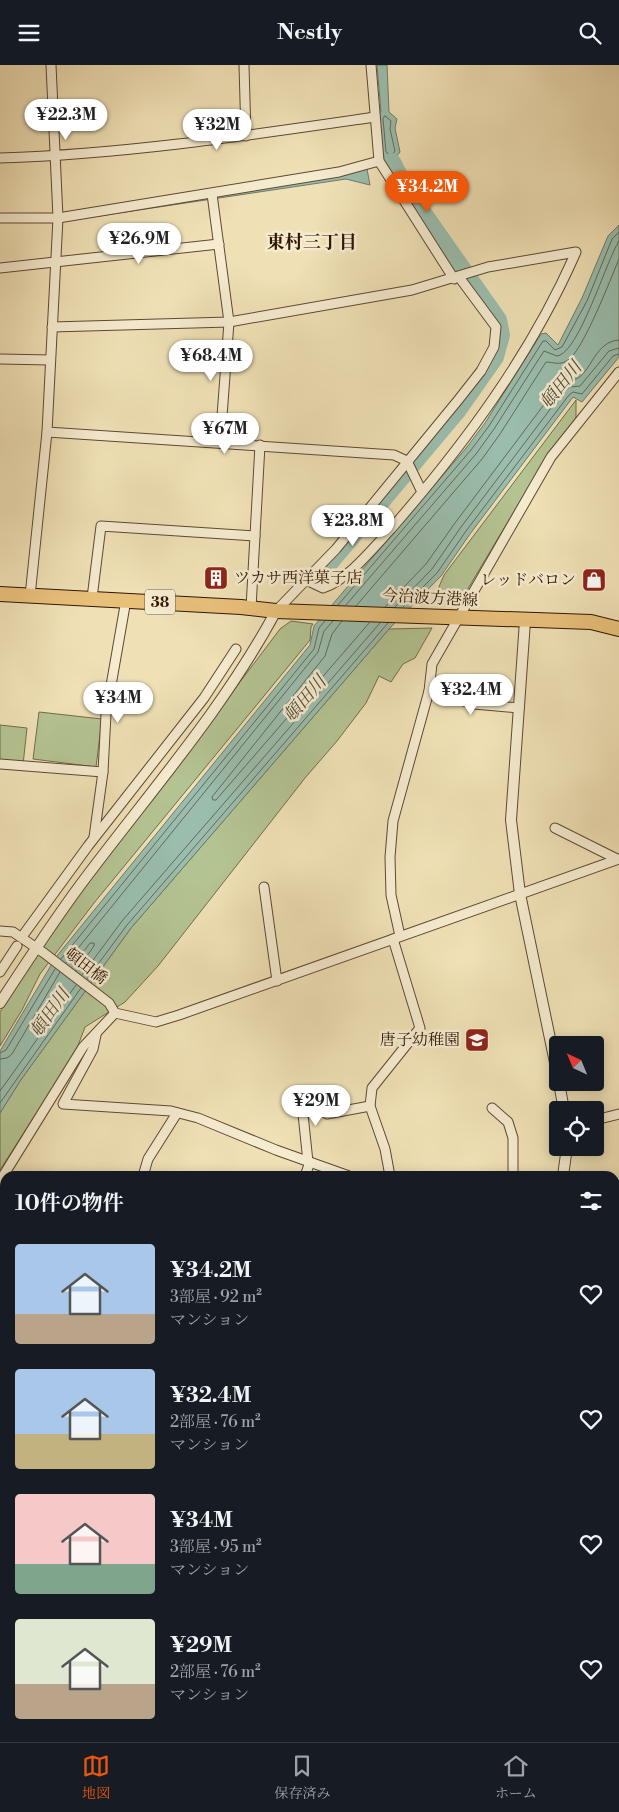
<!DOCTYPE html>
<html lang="ja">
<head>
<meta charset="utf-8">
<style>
	:root { --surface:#171b24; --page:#20242c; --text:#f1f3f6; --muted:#9ea1a6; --line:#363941; --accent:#ea580c }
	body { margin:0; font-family:"Libre Bodoni","Noto Serif JP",serif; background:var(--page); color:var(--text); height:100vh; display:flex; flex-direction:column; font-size:19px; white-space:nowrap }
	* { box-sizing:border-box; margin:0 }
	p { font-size:16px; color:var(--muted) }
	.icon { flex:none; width:28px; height:28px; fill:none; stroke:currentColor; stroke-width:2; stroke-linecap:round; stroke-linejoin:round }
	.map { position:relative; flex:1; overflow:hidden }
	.sheet { position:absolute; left:0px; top:1106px; width:620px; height:571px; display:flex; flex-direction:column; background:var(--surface); border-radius:15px 15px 0 0; box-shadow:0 2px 12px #0003 }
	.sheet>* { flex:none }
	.needle { width:32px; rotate:316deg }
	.controls { position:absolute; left:549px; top:971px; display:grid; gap:10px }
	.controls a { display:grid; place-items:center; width:55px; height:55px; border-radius:5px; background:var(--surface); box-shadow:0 2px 12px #0003; font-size:25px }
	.price { position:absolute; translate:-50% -42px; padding:0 11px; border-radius:18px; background:#fff; color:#222; font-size:16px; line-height:32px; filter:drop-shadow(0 1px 2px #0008) }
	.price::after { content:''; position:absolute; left:50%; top:30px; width:15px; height:11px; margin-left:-8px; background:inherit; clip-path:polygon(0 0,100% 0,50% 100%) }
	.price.selected { background:var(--accent); color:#fff }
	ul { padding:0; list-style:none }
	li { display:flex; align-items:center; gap:15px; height:125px; padding:0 15px }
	li span { display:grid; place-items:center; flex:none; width:140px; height:100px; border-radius:5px; color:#555 }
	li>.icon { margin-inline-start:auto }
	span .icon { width:60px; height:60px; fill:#fffc; stroke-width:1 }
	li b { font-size:21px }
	h2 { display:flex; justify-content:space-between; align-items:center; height:60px; padding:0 15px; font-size:21px }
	header { display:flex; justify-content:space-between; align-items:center; height:65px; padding:0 15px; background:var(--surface); font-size:22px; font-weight:700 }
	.menu { display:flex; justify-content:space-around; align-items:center; height:70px; border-top:1px solid var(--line); background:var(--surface); font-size:14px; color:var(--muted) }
	.menu a { display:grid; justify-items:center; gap:2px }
	.menu .selected { color:var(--accent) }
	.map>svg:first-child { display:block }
	.green { fill:#b4c392; stroke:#726c4a }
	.water { fill:#9abdad; stroke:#707a69 }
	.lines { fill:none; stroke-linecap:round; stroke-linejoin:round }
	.shore { stroke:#656958; stroke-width:1 }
	.river { stroke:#9abdad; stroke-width:18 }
	.minor-casing { stroke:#604830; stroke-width:11 }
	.tertiary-casing { stroke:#604830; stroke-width:12 }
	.primary-casing { stroke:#301503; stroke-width:16 }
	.minor { stroke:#f5ebcf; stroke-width:9 }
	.tertiary { stroke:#f5ebcf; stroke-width:10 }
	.primary { stroke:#e8c07a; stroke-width:14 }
	.labels { text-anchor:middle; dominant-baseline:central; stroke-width:5; stroke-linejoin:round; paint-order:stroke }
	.shield { fill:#f5ebcf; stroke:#6b5540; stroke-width:1 }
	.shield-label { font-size:15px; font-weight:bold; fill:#301503 }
	.poi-label { font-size:16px; fill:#301503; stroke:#f5ebcf; text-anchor:end }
	.street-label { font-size:16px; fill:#301503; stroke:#f5ebcf }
	.neighbourhood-label { font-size:18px; font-weight:bold; fill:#301503; stroke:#f5ebcf }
	.water-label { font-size:18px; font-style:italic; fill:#55503e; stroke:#f5ebcf }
</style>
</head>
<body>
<header><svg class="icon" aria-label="menu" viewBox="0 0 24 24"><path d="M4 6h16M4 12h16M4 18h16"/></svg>Nestly<svg class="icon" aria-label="search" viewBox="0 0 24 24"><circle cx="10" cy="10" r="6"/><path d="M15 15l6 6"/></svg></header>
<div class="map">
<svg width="619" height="1677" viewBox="0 0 619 1677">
	<rect width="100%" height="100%" fill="#efe0b5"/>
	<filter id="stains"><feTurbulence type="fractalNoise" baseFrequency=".004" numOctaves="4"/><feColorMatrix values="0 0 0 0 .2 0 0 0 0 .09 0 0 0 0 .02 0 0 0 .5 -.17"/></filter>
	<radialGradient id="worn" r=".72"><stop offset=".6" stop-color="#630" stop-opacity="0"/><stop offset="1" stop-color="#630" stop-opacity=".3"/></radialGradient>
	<g class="green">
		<path d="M576 335V354L537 408 460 537 433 536 444 510Z"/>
		<path d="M291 556 313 559 311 562 310 575 94 838 40 909 22 945 0 981V947L60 855 280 564Z"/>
		<path d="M432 563 415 593 403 599 391 617 379 611 366 638 337 676 305 713 158 901 125 937 85 962 76 986 0 1105V1048L20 1016 131 863 389 564Z"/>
		<path d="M39 647 102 654 96 702 33 694Z"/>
		<path d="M0 660 27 663 23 700 0 697Z"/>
	</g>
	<g class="water">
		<path d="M377 0H387L389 47 397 54 395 63 400 87 392 97 381 91 378 48 381 47Z"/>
		<path d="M367 104 370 120 346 114 92 152Z"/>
		<path d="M619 160V292L582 337 573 332 470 469 441 511 389 564 131 863 20 1016 0 1048V986L56 892 310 580 314 561 467 382 485 358 541 269 546 268 558 280 582 233 608 171Z"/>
	</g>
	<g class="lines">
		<g class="shore">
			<path d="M385 51 391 56 390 64 395 86 391 91 386 87 383 54Z"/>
			<path d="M338 540 471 385 489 361 543 276H546L555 285 562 282 587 236 612 174 619 167"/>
			<path d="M346 540 476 389 494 364 544 286 557 291C579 288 606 196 619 176"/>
			<path d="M356 541 482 394 500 369 546 297C553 297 560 301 568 295 583 286 611 213 619 194"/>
			<path d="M385 542 426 499 455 458 558 321C564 315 569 317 576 314 591 308 595 276 619 275"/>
			<path d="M395 542 432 504 461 462 564 326 570 322 580 321 609 286 619 283"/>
			<path d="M403 542 437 508 466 466 569 330 573 327 582 329 613 291 619 289"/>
			<path d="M342 556 332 569 325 591 212 732 213 735H216L370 557"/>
			<path d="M61 894 314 584 319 563 325 556"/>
			<path d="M66 898 318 587 324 566 333 556"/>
			<path d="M72 902 90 878H94V881L76 906"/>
			<path d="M82 910 122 856 380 558"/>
			<path d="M87 914 127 860 388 558"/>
			<path d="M0 988 6 985 55 904"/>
			<path d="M0 994 7 993 12 989 60 907"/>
			<path d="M0 1026 76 920"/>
			<path d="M0 1038 81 923"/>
		</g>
		<path class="river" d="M321 508 457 346 495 292 501 270 498 255 404 121 392 97"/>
		<defs>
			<g id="minor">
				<path d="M244 0 246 71"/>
				<path d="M371 0 379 96 454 214"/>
				<path d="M0 93C126 89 251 70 375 52"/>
				<path d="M212 129 229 257 220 378"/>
				<path d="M0 153H58L339 107 379 96"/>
				<path d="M0 203 219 179"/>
				<path d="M52 262 229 257 412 225 488 202 576 187C531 290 464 380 391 464 374 482 347 516 323 523L306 515"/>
				<path d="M0 294 50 295"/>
				<path d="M47 367 394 390 407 396 422 427"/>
				<path d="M30 531 47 367 58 153 51 0"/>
				<path d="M92 533 101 461 255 471"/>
				<path d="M251 543 260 380"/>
				<path d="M276 546 336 484 459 334 481 306 494 282 496 262 459 212"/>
				<path d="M429 626 474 639 519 643"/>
				<path d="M0 699 103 707"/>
				<path d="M555 763 617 794"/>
				<path d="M94 772 103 707 106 649 126 535"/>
				<path d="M264 822 277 916"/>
				<path d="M0 866 13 867 44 888 109 938 115 948 156 957 179 950 619 794"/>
				<path d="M24 869 88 781 204 633 236 584"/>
				<path d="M400 871 391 830 390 792 393 756 429 626 432 599 551 392 619 307"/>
				<path d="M0 907 17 881"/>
				<path d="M96 970 93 984 63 1039 171 1046 198 1053 276 1085 349 1111"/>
				<path d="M301 1030 308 1097"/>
				<path d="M492 1043 508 1057 513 1073V1111"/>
				<path d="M327 1049 370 1041"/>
				<path d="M595 1055 619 1049"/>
				<path d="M143 1111 148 1094 177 1048"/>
				<path d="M305 1111 310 1097"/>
				<path d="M390 1111 385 1084 370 1041 372 1023 420 963 393 874"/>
				<path d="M0 1116 83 982 115 948"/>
				<path d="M0 1131 5 1117"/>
				<path d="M0 1159 5 1167"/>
				<path d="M615 1402 619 1406"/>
				<path d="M615 1446 619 1442"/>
				<path d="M615 1482 619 1486"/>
				<path d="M0 1531 5 1530"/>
				<path d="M615 1532 619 1528"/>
				<path d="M615 1587 619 1591"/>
				<path d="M56 1672 55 1675 68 1677"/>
				<path d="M353 1672 359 1677"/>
				<path d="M606 1672 610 1677"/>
				<path d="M161 1677 162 1672"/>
				<path d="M449 1677 454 1672"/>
				<path d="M542 1677 547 1672"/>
			</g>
			<g id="tertiary">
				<path d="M525 556 511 755 520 829 558 1012"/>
				<path d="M0 938C26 898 53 857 81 819 148 729 223 645 276 546"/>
				<path d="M559 1018 564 1045"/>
				<path d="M563 1111 567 1082"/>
				<path d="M615 1298 619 1303"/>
				<path d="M0 1567 5 1571"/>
				<path d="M264 1672 270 1677"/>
			</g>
			<path id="primary" d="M0 529 241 542 276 546 591 557 619 564"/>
		</defs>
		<use href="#minor" class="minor-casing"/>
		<use href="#tertiary" class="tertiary-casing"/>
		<use href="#primary" class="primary-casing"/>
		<use href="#minor" class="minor"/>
		<use href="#tertiary" class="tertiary"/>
		<use href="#primary" class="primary"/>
	</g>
	<defs>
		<symbol id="building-square" viewBox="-11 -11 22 22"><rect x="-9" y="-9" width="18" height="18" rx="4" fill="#8f2418" stroke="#f5ebcf"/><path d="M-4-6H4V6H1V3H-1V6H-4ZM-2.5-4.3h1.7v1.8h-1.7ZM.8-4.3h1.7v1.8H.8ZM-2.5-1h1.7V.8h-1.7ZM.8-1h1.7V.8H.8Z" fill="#fff"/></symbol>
		<symbol id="shop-square" viewBox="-11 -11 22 22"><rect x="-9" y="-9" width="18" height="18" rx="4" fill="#8f2418" stroke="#f5ebcf"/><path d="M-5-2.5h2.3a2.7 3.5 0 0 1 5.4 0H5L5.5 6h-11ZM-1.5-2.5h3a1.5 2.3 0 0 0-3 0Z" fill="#fff"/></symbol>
		<symbol id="school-square" viewBox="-11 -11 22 22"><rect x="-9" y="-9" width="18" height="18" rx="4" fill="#8f2418" stroke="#f5ebcf"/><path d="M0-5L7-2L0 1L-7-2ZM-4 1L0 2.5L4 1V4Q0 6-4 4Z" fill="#fff"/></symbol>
	</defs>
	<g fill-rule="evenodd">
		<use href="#building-square" x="202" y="499" width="28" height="28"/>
		<use href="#shop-square" x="580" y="501" width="28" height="28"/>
		<use href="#school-square" x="463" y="961" width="28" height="28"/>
	</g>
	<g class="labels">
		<rect class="shield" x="145" y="524.5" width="30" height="25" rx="4"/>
		<g class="shield-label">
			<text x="160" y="537">38</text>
		</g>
		<g class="poi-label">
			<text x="234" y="513" text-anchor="start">ツカサ西洋菓子店</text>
			<text x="576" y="515">レッドバロン</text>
			<text x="460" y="975">唐子幼稚園</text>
		</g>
		<g class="street-label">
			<text transform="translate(430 533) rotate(3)">今治波方港線</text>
			<text transform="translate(86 901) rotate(38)">頓田橋</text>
		</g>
		<g class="neighbourhood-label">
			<text x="312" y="177">東村三丁目</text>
		</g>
		<g class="water-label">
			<text transform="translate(561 320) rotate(-51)">頓田川</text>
			<text transform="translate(305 634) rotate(-49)">頓田川</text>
			<text transform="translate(50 948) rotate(-55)">頓田川</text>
		</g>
	</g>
	<rect width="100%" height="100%" filter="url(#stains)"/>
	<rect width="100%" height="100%" fill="url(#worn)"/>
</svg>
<div class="controls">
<a><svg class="needle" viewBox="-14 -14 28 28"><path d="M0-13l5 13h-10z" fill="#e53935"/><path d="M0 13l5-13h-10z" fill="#9ea1a6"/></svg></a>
<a><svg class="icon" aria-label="locate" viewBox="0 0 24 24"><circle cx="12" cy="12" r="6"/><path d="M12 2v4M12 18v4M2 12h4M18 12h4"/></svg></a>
</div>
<b class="price" style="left:66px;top:76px">¥22.3M</b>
<b class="price" style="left:217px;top:86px">¥32M</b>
<b class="price selected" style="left:427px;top:148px">¥34.2M</b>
<b class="price" style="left:139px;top:200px">¥26.9M</b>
<b class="price" style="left:211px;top:317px">¥68.4M</b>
<b class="price" style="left:225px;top:390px">¥67M</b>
<b class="price" style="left:353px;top:482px">¥23.8M</b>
<b class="price" style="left:471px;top:651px">¥32.4M</b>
<b class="price" style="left:118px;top:659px">¥34M</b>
<b class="price" style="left:316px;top:1062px">¥29M</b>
<section class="sheet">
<h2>10件の物件<svg class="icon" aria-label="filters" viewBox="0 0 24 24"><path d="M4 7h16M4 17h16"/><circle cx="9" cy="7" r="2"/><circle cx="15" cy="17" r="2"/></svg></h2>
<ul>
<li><span style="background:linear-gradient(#a9c7e8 70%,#b9a48a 0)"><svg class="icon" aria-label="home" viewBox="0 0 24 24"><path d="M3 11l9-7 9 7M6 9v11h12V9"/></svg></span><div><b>¥34.2M</b><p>3部屋 · 92 m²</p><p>マンション</p></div><svg class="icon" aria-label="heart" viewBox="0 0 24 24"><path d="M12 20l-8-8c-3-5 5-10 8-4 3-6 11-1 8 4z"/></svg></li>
<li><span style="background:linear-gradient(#a9c7e8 65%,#c2b280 0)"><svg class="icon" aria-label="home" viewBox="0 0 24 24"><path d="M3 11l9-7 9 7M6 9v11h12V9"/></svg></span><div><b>¥32.4M</b><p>2部屋 · 76 m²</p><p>マンション</p></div><svg class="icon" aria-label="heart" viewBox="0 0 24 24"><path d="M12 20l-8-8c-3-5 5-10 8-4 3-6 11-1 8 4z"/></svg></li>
<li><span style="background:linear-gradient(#f6c9c9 70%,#7fa58c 0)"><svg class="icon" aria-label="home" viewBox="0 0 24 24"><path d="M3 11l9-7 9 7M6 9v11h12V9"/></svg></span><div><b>¥34M</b><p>3部屋 · 95 m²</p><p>マンション</p></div><svg class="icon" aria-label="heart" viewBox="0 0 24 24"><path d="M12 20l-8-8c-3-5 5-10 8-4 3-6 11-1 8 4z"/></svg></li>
<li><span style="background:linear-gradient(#dfe7d0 65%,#b9a48a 0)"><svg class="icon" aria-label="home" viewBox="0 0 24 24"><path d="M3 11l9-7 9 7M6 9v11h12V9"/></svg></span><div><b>¥29M</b><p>2部屋 · 76 m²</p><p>マンション</p></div><svg class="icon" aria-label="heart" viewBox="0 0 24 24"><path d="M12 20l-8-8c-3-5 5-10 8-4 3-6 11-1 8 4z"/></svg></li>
</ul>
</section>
</div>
<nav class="menu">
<a class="selected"><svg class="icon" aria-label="map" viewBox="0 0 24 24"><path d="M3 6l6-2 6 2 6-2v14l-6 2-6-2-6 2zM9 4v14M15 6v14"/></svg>地図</a>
<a><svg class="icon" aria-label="saved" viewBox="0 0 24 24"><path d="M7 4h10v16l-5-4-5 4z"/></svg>保存済み</a>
<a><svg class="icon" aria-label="home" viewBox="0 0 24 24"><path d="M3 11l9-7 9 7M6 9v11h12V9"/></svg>ホーム</a>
</nav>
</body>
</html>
